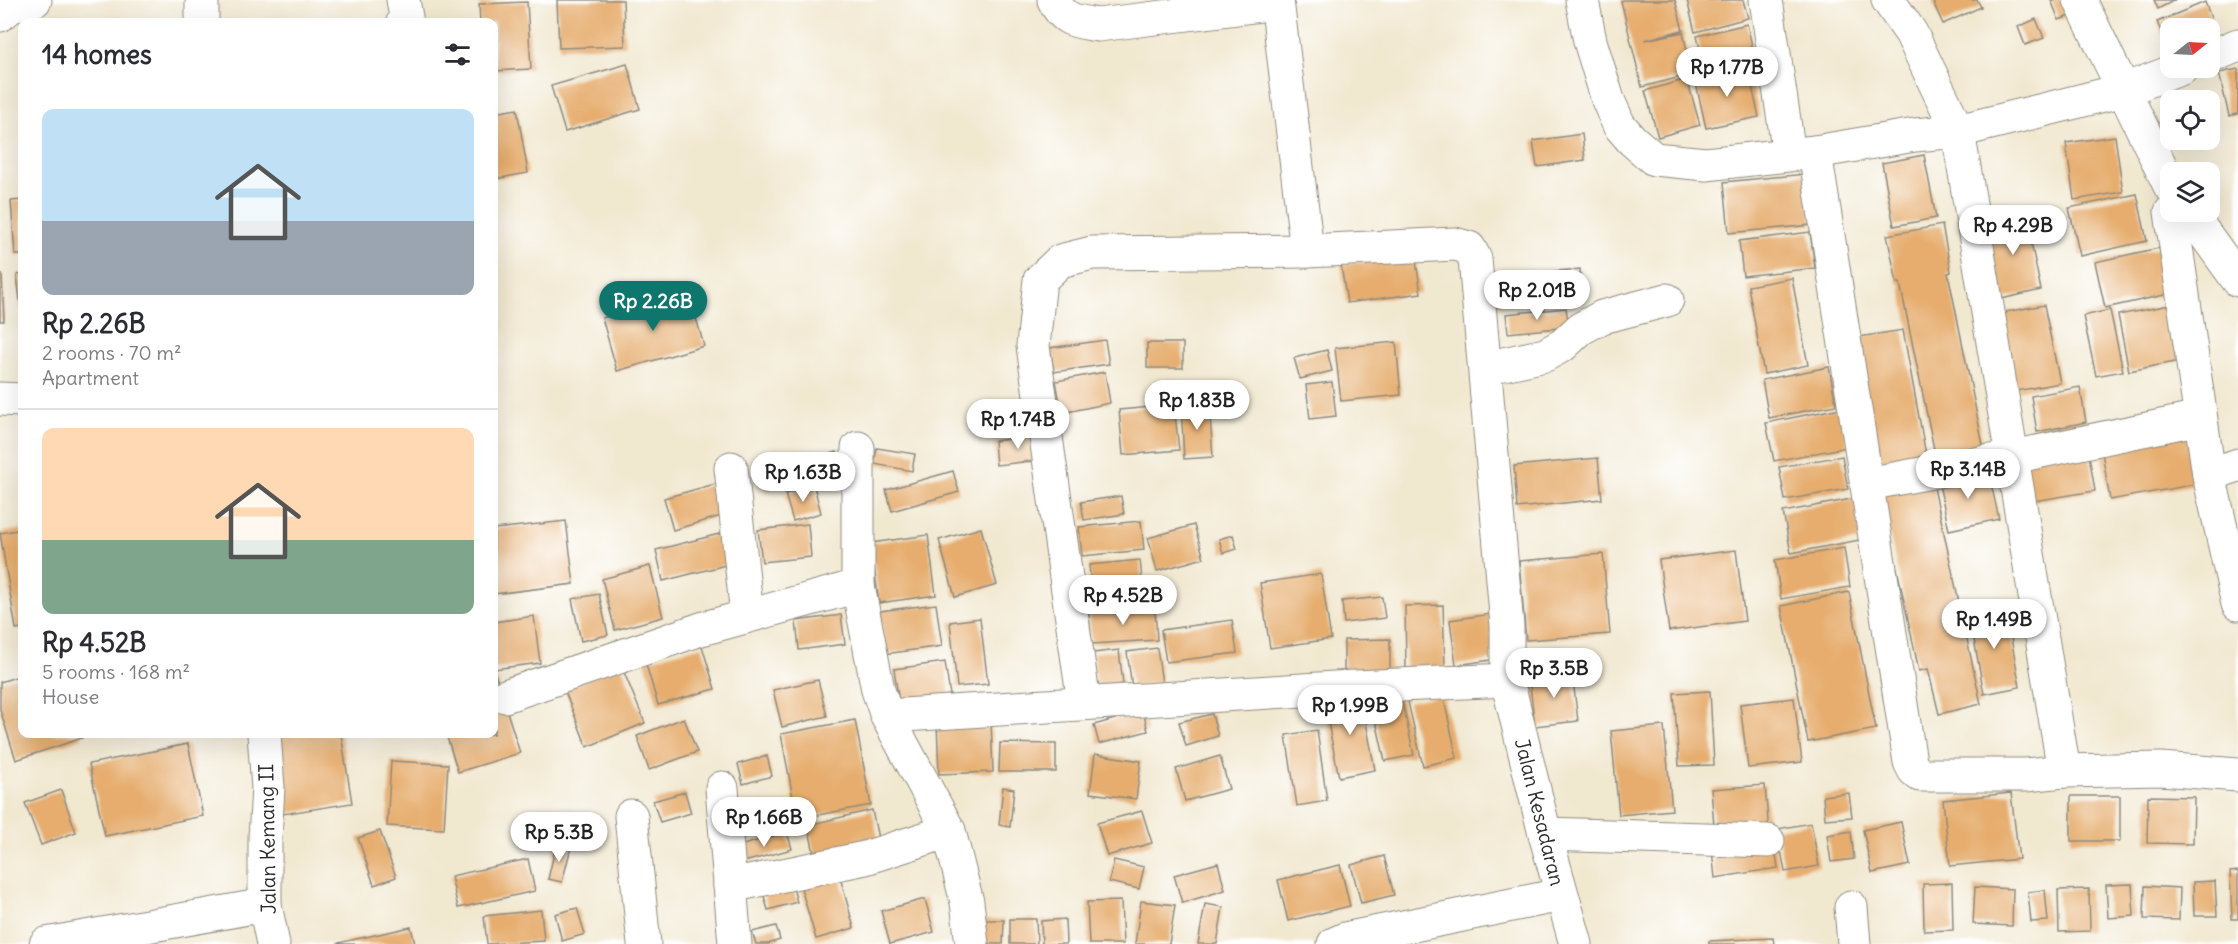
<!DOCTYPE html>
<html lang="en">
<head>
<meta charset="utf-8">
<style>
	:root { --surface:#fff; --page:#f7f7f7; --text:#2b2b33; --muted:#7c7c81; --line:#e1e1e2; --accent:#0f766e }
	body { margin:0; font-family:Delius,sans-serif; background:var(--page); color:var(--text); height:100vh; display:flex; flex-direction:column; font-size:22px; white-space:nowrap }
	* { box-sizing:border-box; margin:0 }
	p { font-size:20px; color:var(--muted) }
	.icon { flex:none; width:33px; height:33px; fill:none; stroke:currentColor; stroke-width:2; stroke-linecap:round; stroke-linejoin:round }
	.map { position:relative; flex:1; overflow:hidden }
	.details { position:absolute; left:18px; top:18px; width:480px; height:720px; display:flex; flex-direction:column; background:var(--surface); border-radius:12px; box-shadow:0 6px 24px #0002 }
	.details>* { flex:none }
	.needle { width:39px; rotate:72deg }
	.controls { position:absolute; left:2160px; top:18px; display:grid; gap:12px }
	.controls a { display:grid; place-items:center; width:60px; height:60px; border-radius:12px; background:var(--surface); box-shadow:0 6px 24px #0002; font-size:30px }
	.price { position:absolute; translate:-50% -51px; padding:0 14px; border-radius:21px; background:#fff; color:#222; font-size:20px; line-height:39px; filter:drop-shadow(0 2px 3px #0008) }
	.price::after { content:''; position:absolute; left:50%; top:36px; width:18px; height:14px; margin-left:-9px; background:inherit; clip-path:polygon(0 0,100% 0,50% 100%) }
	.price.current { background:var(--accent); color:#fff }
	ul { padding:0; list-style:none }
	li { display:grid; align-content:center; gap:12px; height:318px; padding:0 24px }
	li+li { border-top:2px solid var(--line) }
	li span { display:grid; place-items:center; height:186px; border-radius:12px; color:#555 }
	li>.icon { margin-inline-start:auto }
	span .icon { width:108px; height:108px; fill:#fffc; stroke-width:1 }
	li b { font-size:26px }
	h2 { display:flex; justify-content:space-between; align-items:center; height:72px; padding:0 24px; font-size:26px }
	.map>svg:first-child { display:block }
	.building { fill:#e6ad6e }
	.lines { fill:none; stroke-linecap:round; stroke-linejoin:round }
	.street-casing { stroke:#8e8a7e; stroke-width:35 }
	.street { stroke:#fff; stroke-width:33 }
	.labels { text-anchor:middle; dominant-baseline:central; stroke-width:4.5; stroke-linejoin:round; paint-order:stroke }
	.street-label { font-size:20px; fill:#2b2b2b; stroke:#fff }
</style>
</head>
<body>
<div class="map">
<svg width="2238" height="944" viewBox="0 0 2238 944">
	<rect width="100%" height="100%" fill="#fff"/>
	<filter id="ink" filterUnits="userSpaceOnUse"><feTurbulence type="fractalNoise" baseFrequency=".0167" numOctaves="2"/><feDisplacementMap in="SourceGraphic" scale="12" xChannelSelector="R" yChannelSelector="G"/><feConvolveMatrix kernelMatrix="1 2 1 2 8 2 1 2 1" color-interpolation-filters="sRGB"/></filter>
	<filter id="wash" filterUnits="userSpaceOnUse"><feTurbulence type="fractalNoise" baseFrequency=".008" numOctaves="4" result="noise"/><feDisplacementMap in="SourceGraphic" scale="24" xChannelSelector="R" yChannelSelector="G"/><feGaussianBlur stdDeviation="1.35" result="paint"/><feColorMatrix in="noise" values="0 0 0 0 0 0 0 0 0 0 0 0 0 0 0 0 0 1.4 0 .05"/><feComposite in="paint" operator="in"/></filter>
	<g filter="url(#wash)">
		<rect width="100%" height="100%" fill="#f1e8d0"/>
		<g id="blocks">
			<g class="building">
				<path d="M557 0H623L625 46 559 48Z"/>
				<path d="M1623 0H1675L1683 30 1645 40 1683 32 1692 74 1642 87 1621 1Z"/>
				<path d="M1687 0H1743L1748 18 1695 32Z"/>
				<path d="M1932 0H1977L1981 7 1943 24Z"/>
				<path d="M2051 0H2075L2080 12 2059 20Z"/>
				<path d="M2154 0H2175L2158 9Z"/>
				<path d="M527 2 531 69 494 71V22H480L479 4Z"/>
				<path d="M2205 2 2214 26 2208 28H2170V43L2167 45 2157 22Z"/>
				<path d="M2036 19 2044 38 2025 45 2018 27Z"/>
				<path d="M1747 24 1756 63 1706 74 1697 36Z"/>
				<path d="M627 64 640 109 565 132 551 86Z"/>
				<path d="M1748 69 1759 117 1706 128 1695 79Z"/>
				<path d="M2238 69V114L2229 116 2219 73Z"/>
				<path d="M1687 79 1700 125 1658 137 1645 91Z"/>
				<path d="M517 109 528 173 494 179V113Z"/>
				<path d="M1582 134 1585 160 1537 167 1533 141Z"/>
				<path d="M2115 136 2123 192 2074 200 2066 143Z"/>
				<path d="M1924 155 1936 218 1894 226 1882 163Z"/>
				<path d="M1806 174 1812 225 1729 233 1724 182Z"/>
				<path d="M2137 194 2147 241 2080 256 2069 208Z"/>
				<path d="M22 200V255H15L11 201Z"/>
				<path d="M2025 214 2041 290 2001 299 1985 222Z"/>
				<path d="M1942 225 1951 272 1948 273 1984 450 1936 459 1900 283H1897L1887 235Z"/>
				<path d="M1810 232 1815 268 1743 276 1739 241Z"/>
				<path d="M2159 248 2169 294 2105 308 2095 262Z"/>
				<path d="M1415 255 1421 293 1347 303 1341 265Z"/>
				<path d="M1580 269 1582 295 1486 305 1483 278Z"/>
				<path d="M0 274H2L4 321H0Z"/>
				<path d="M22 274V309H21L17 275Z"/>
				<path d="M1792 278 1808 365 1764 374 1748 286Z"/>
				<path d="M689 293 704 346 617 371 602 318Z"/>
				<path d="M2044 305 2060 383 2016 391 2000 313Z"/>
				<path d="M2170 305 2180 361 2129 371 2118 315Z"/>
				<path d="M1566 308 1569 327 1508 333 1506 314Z"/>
				<path d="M2110 310 2123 371 2096 376 2083 316Z"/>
				<path d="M1903 330 1928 466 1876 475 1852 338Z"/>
				<path d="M1105 340 1109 364 1054 372 1050 348Z"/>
				<path d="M1396 342 1401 395 1341 401 1335 348Z"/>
				<rect x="1147" y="343" width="36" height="25"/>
				<path d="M1327 350 1332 371 1300 379 1294 358Z"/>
				<path d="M1829 367 1836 405 1769 418 1762 380Z"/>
				<path d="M1105 372 1110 403 1062 413 1056 381Z"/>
				<path d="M1332 382 1336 416 1310 419 1306 385Z"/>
				<path d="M2080 387 2086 422 2037 432 2031 396Z"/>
				<path d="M1209 403 1213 457 1184 459 1181 405Z"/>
				<path d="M1174 405 1179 450 1123 455 1119 410Z"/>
				<path d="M1841 408 1848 447 1774 461 1766 423Z"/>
				<path d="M2193 429 2203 483 2110 500 2101 446Z"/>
				<path d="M1040 435 1043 460 996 465 994 441Z"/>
				<path d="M877 448 915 454 912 471 874 464Z"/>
				<path d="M2088 449 2095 491 2028 502 2021 460Z"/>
				<path d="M837 452 842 469 813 477 809 460Z"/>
				<path d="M1842 456 1848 489 1785 500 1779 467Z"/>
				<path d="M1598 458 1602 499 1517 508 1514 466Z"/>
				<path d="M800 459 806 479 766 491 760 469Z"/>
				<path d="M1988 470 1999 519 1949 530 1938 480Z"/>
				<path d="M953 471 959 492 892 511 886 490Z"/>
				<path d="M1932 478 1981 704 1939 714 1928 669 1919 671 1880 489Z"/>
				<path d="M719 483 728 514 673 530 664 498Z"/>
				<path d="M814 486 821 513 793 521 785 494Z"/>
				<path d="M1121 496 1124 514 1084 520 1081 502Z"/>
				<path d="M1857 498 1865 539 1791 553 1783 512Z"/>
				<path d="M566 521 574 584 494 594V529Z"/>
				<path d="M1141 521 1144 550 1082 556 1079 527Z"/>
				<path d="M808 524 811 557 762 562 758 530Z"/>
				<path d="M1194 525 1204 558 1157 571 1148 538Z"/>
				<path d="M981 528 997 585 955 597 939 540Z"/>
				<path d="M22 529V628L16 629 0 533Z"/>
				<path d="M723 533 730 564 663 581 656 550Z"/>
				<path d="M928 535 936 595 879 603 871 543Z"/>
				<path d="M1233 535 1237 549 1223 553 1219 539Z"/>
				<path d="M1844 548 1850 587 1781 599 1775 560Z"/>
				<path d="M1736 550 1745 621 1669 631 1659 560Z"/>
				<path d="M1603 554 1610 634 1526 640 1519 561Z"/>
				<path d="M1140 560 1143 589 1092 594 1089 565Z"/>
				<path d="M650 566 663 617 615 630 602 579Z"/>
				<path d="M1321 574 1331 639 1270 648 1260 583Z"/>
				<path d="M1849 592 1876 729 1808 742 1781 606Z"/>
				<path d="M599 594 608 635 581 641 572 599Z"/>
				<path d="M1382 597 1385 618 1344 623 1342 601Z"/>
				<path d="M936 604 942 646 885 654 880 611Z"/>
				<path d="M1443 605 1445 667 1406 669 1405 606Z"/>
				<path d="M2005 605 2020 687 1984 694 1969 612Z"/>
				<path d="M1155 609 1157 640 1091 644 1089 613Z"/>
				<path d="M1491 614 1498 659 1456 665 1450 620Z"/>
				<path d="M841 615 845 644 799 650 796 621Z"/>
				<path d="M534 616 540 663 494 669V622Z"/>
				<path d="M980 618 988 684 957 687 950 622Z"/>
				<path d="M1232 620 1237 653 1166 662 1161 630Z"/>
				<path d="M1390 639V671H1344V640Z"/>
				<path d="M702 646 715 689 658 705 645 661Z"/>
				<path d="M1157 648 1162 683 1132 687 1127 652Z"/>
				<path d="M1119 650 1123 684 1096 688 1093 653Z"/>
				<path d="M945 662 950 695 899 702 894 669Z"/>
				<path d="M621 665 645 723 587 747 564 689Z"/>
				<path d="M494 670 520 753 458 772 446 734H494Z"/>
				<path d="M1572 672 1578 721 1535 726 1529 678Z"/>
				<path d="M22 675V734H81L82 738 16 760 0 710V682Z"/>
				<path d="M818 680 827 716 782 727 773 690Z"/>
				<path d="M1710 691 1714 765 1679 766 1674 693Z"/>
				<path d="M1443 695 1457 758 1423 766 1408 702Z"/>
				<path d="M1361 696 1375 770 1339 777 1324 703Z"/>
				<path d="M1401 697 1414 755 1385 761 1372 703Z"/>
				<path d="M1794 698 1802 762 1748 768 1740 704Z"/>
				<path d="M1143 711 1148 731 1099 744 1094 725Z"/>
				<path d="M1212 714 1218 736 1186 746 1179 722Z"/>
				<path d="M684 718 697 752 649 770 637 736Z"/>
				<path d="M855 720 871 805 797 819 781 734Z"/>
				<path d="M991 721 993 772 939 774 937 723Z"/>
				<path d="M1664 726 1672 810 1619 815 1611 731Z"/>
				<path d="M1317 730 1327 801 1297 806 1286 735Z"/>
				<path d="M279 734H341L352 803 283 814 270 735Z"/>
				<path d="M1000 743 1056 744V772H999Z"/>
				<path d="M188 744 203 816 105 836 89 764Z"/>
				<path d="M1095 754 1141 761 1136 799 1090 793Z"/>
				<path d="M767 756 772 776 743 784 738 764Z"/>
				<path d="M1220 756 1229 789 1185 801 1176 769Z"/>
				<path d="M391 761 448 764 444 829 387 826Z"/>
				<path d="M1765 785 1769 833 1715 838 1711 789Z"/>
				<path d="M1003 787 1014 789 1010 827 999 825Z"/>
				<path d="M61 790 76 832 41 845 25 803Z"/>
				<path d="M685 792 691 813 660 822 653 801Z"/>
				<path d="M1849 793 1852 817 1825 819 1823 796Z"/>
				<path d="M2011 793 2019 859 1950 866 1943 800Z"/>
				<rect x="2071" y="796" width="49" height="45"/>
				<path d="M2148 796 2194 797 2193 844 2147 843Z"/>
				<path d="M783 807 788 824 754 833 750 817Z"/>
				<path d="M872 810 879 843 815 858 808 825Z"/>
				<path d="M1142 811 1152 843 1107 856 1097 823Z"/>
				<path d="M1901 822 1910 865 1872 873 1863 830Z"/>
				<path d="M1811 823 1819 866 1785 872 1777 829Z"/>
				<path d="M380 831 396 877 374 885 358 838Z"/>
				<path d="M1851 831 1854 859 1831 862 1827 835Z"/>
				<path d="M787 832 792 849 740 863 736 847Z"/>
				<path d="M1774 841 1778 868 1715 878 1712 850Z"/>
				<path d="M556 845 571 848 562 882 548 879Z"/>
				<path d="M1384 856 1394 895 1361 903 1351 865Z"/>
				<path d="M528 859 535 891 458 908 451 876Z"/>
				<path d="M1114 860 1144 867 1139 889 1109 882Z"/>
				<path d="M1218 863 1225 890 1182 903 1174 875Z"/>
				<path d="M1340 865 1350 906 1288 921 1278 880Z"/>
				<path d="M2238 871V919H2232L2230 872Z"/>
				<path d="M790 877 797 902 768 910 761 886Z"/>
				<path d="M840 877 854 928 816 939 801 888Z"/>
				<path d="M2215 881 2217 916H2194L2193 882Z"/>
				<path d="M1952 883 1953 930 1924 931 1923 884Z"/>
				<path d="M2132 884 2134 916 2108 918 2106 885Z"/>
				<path d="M2145 886 2180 888 2179 920 2144 919Z"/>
				<path d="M1975 887 2013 889 2012 926 1973 924Z"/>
				<path d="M2089 889 2090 931 2059 932 2058 890Z"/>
				<path d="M2045 890 2048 921 2031 922 2028 892Z"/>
				<path d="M925 899 934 932 890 944 881 911Z"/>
				<path d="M1121 901 1123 944H1089L1087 902Z"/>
				<path d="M1141 901 1175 905 1169 944H1135Z"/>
				<path d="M1205 904 1223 907 1217 944H1198Z"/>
				<path d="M577 908 585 934 562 941 555 914Z"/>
				<path d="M541 910 544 941 487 944 484 916Z"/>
				<path d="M1010 919H1036L1037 944H1010Z"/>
				<path d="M1065 919 1066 944H1042L1041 921Z"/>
				<path d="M977 920H1004L1003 944H976Z"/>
				<path d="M776 926 780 940 768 944H756L752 932Z"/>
				<path d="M411 927 415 944H338V943Z"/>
				<path d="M1773 938 1774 944H1709V941Z"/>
			</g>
		</g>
	</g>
	<g filter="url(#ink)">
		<use href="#blocks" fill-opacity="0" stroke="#8e8a7e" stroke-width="1.5"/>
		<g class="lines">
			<defs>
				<g id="street">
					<path d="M1054 0C1064 22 1076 21 1098 25L1277 3"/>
					<path d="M1277 0 1307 251"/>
					<path d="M1582 0 1590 41 1608 100 1619 125 1632 140 1654 159 1706 164 1815 152 1915 135 1958 131 2124 90 2182 68"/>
					<path d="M1766 0 1789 154"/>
					<path d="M1888 0 1911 33 1958 131 2064 771"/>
					<path d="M2080 0 2170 186"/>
					<path d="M0 15 13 5 35 0"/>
					<path d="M202 22V0"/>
					<path d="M403 22 406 17 403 0"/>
					<path d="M2210 57 2238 45"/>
					<path d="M1815 152 1910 762 1914 770 1920 775H2026L2064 771 2161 769 2238 775"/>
					<path d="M2171 212 2209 475"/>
					<path d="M2189 212 2238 280"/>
					<path d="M1485 368 1545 355 1563 345 1580 329 1602 317 1667 300"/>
					<path d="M0 399 22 400"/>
					<path d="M858 448V586L878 690 887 716 949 831 967 902 972 944"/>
					<path d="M2238 465 2209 475 2238 604"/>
					<path d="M731 468 747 616"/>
					<path d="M1867 484 2013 457 2200 418"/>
					<path d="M505 696 701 629 858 586"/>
					<path d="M1084 703 1033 346 1040 280 1060 261 1092 253 1307 251 1455 244 1469 248 1475 259 1507 626V680L1545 834 1576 944"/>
					<path d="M887 716 1334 688 1507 680"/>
					<path d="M264 734 268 788 265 838V905L273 944"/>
					<path d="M722 788 735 944"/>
					<path d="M631 816 644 944"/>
					<path d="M1545 834 1768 841"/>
					<path d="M730 886 865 858 949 831"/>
					<path d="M1851 907 1854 944"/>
					<path d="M46 944 265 905"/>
					<path d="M1334 944 1345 939 1561 895"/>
				</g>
			</defs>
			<use href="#street" class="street-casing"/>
			<use href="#street" class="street"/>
		</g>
	</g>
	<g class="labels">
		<g class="street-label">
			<text transform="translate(1540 812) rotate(76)">Jalan Kesadaran</text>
			<text transform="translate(267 839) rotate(-91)">Jalan Kemang II</text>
		</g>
	</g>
</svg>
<div class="controls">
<a><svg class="needle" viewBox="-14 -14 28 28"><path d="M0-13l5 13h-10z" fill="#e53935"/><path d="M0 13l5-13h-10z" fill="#7c7c81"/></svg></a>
<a><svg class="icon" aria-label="locate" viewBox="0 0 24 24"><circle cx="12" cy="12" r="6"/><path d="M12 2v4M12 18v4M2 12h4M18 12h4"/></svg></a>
<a><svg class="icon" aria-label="layers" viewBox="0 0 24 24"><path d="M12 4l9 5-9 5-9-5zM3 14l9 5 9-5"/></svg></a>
</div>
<b class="price" style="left:1727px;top:98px">Rp 1.77B</b>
<b class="price" style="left:2013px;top:256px">Rp 4.29B</b>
<b class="price" style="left:1537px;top:321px">Rp 2.01B</b>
<b class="price current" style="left:653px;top:332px">Rp 2.26B</b>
<b class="price" style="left:1197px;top:431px">Rp 1.83B</b>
<b class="price" style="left:1018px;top:450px">Rp 1.74B</b>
<b class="price" style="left:1968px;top:500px">Rp 3.14B</b>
<b class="price" style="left:803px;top:503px">Rp 1.63B</b>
<b class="price" style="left:1123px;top:626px">Rp 4.52B</b>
<b class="price" style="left:1994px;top:650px">Rp 1.49B</b>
<b class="price" style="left:1554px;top:699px">Rp 3.5B</b>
<b class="price" style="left:1350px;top:736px">Rp 1.99B</b>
<b class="price" style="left:764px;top:848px">Rp 1.66B</b>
<b class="price" style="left:559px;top:863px">Rp 5.3B</b>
<section class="details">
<h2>14 homes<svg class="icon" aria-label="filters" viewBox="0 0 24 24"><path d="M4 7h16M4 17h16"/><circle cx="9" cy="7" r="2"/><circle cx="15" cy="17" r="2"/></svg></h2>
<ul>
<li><span style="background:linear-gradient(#bfe0f5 60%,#9aa5b1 0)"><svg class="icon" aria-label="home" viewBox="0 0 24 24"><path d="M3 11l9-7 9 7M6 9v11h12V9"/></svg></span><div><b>Rp 2.26B</b><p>2 rooms · 70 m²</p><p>Apartment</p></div></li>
<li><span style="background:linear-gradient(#ffd9b3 60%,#7fa58c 0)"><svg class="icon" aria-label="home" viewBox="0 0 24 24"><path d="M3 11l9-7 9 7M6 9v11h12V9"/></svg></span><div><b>Rp 4.52B</b><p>5 rooms · 168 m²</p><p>House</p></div></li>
</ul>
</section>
</div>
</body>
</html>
